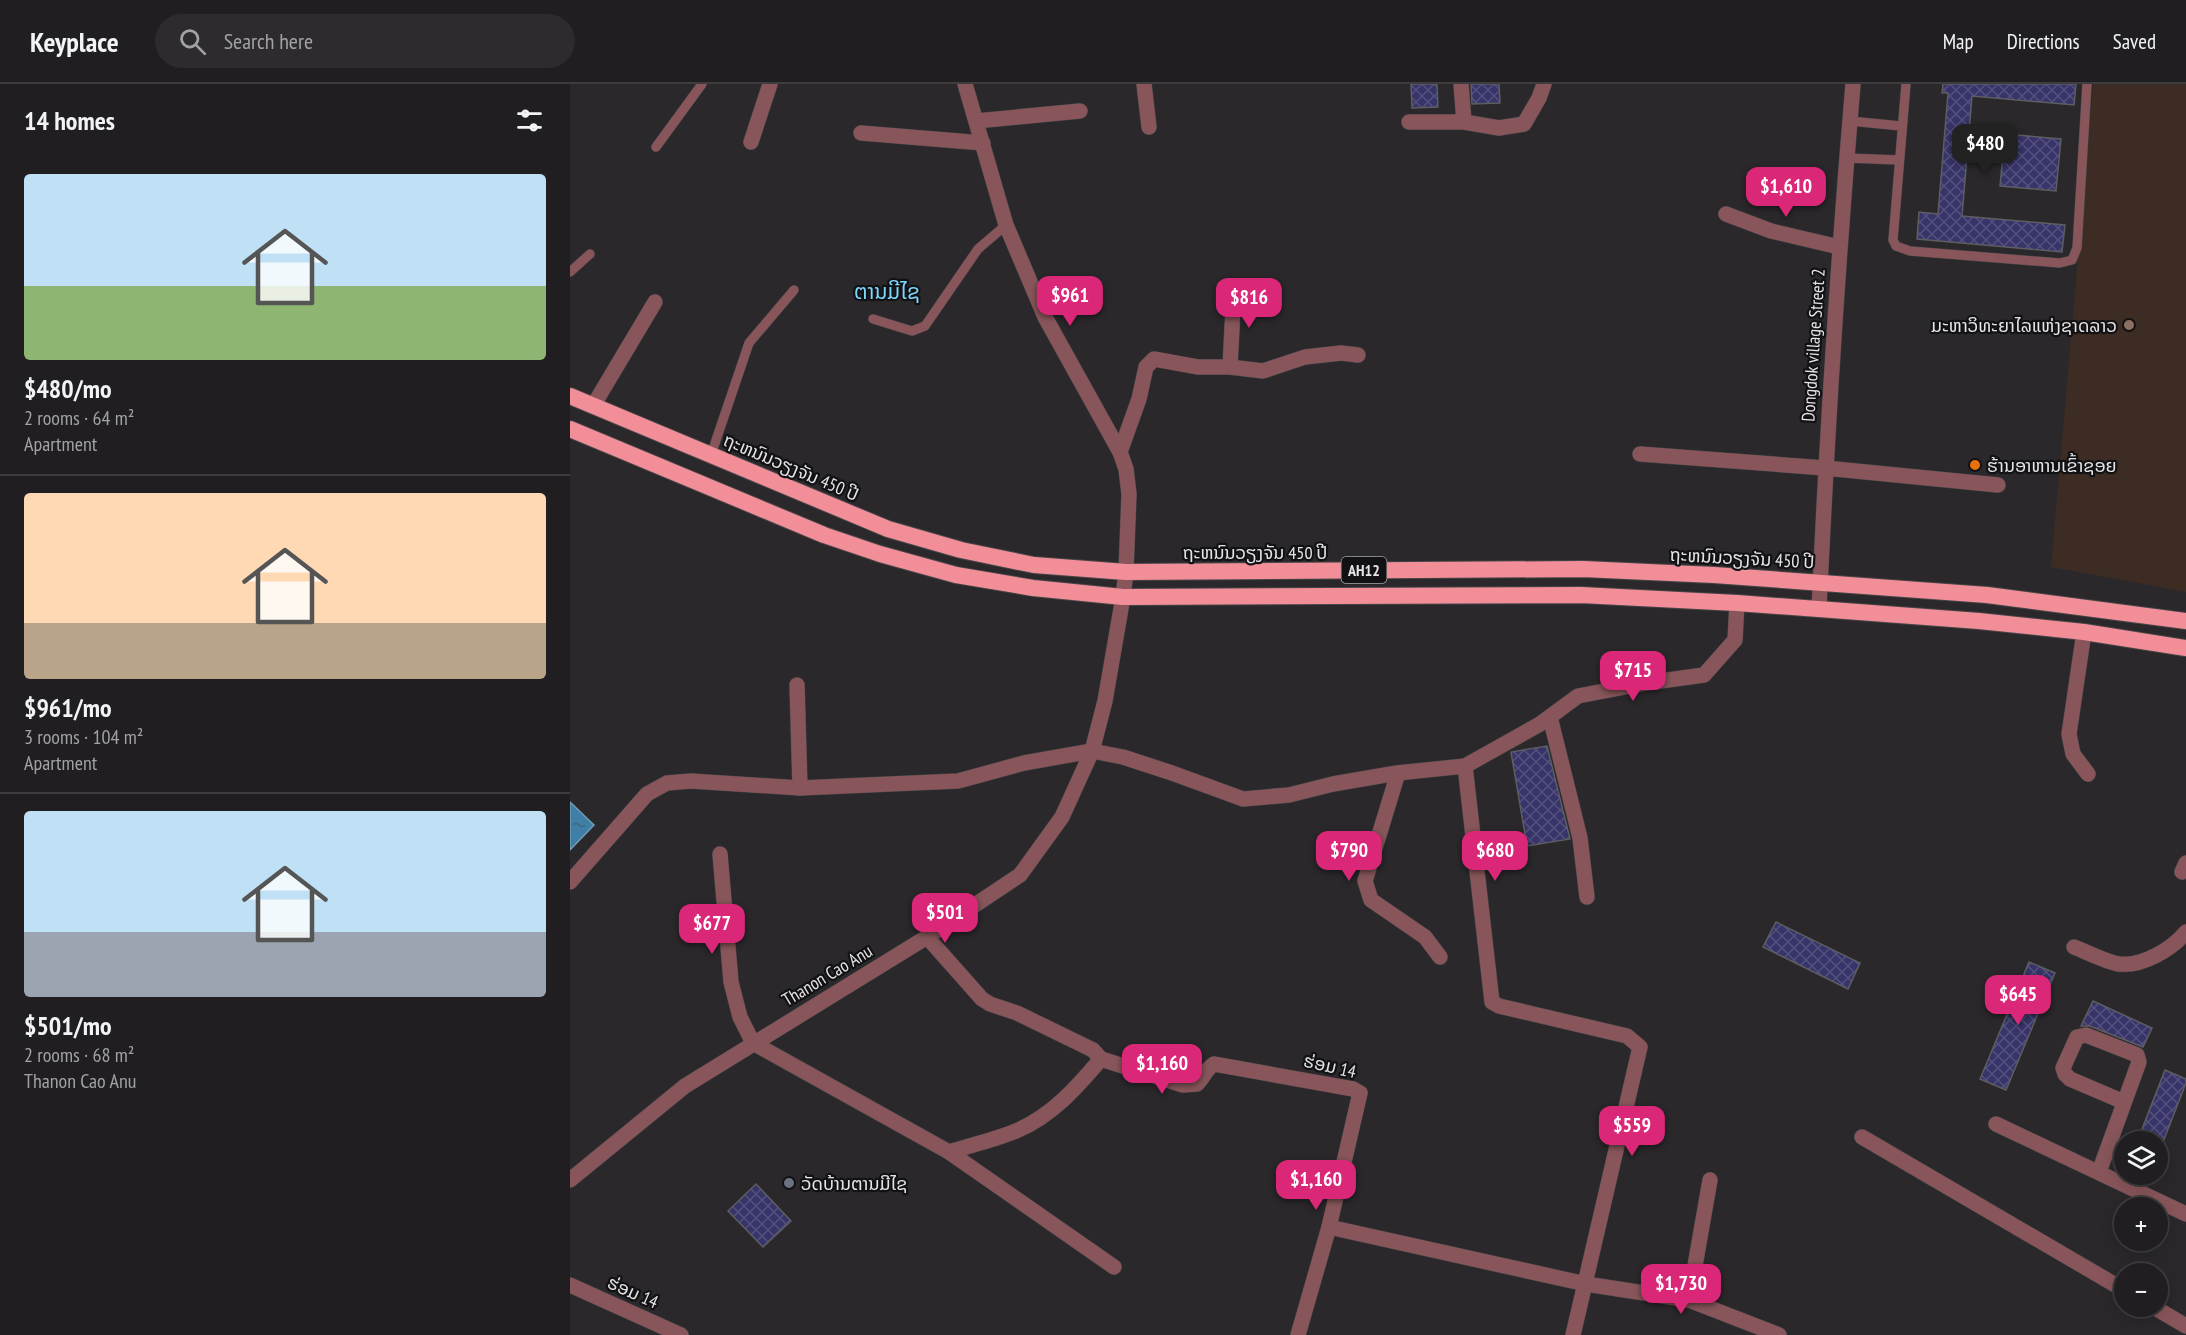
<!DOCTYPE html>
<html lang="en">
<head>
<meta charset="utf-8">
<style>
	:root { --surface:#201e20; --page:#2d2b2d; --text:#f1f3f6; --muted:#a2a2a5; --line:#3d3c3e; --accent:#db2777 }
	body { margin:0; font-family:"PT Sans Narrow","Noto Sans Lao",sans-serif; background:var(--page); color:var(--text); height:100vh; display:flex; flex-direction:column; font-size:22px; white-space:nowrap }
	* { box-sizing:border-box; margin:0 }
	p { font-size:20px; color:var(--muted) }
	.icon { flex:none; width:33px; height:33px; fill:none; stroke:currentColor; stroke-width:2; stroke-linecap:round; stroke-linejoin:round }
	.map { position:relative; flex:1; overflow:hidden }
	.side { display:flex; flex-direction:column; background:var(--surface); width:570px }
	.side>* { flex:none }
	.controls { position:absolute; left:1544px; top:1047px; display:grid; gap:12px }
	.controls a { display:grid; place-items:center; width:54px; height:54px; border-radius:50%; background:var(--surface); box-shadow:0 3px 15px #0003,0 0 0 2px var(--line); font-size:30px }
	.price { position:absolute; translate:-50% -51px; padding:0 14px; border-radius:12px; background:var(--accent); color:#fff; font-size:20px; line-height:39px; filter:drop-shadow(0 2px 3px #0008) }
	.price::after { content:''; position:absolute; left:50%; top:36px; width:18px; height:14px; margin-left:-9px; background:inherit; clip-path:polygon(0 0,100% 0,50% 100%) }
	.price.current { background:#222; color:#fff }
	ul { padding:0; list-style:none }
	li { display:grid; align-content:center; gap:12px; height:318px; padding:0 24px }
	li+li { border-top:2px solid var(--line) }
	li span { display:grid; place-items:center; height:186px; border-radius:6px; color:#555 }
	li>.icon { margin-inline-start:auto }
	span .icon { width:108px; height:108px; fill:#fffc; stroke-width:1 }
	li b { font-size:26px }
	h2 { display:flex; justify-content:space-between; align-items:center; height:72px; padding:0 24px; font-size:26px }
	header { display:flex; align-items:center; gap:36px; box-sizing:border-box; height:84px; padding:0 30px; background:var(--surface); border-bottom:2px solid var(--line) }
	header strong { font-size:28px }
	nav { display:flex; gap:33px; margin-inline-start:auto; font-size:21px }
	.search { width:420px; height:54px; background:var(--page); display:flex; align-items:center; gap:15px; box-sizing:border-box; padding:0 21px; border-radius:33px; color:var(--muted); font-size:22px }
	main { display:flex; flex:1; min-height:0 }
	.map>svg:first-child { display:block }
	.education { fill:#3d2c23 }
	.water { fill:url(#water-ripples); stroke:#719db8; stroke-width:1.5 }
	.building { fill:url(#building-cross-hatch); stroke:#5d5d62; stroke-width:1.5 }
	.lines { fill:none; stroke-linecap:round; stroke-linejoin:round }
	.service-casing { stroke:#484649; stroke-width:10 }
	.minor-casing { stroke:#484649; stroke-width:16 }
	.tertiary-casing { stroke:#484649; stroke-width:16 }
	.trunk-casing { stroke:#484649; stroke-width:18 }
	.service { stroke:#88565a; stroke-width:9 }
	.minor { stroke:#88565a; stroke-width:15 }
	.tertiary { stroke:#88565a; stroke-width:15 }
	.trunk { stroke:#f28e98; stroke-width:16 }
	.education-dot { fill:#8d6e63; stroke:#121113; stroke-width:2 }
	.food-dot { fill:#e8710a; stroke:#121113; stroke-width:2 }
	.worship-dot { fill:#6b7280; stroke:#121113; stroke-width:2 }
	.labels { text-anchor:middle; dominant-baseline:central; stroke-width:4.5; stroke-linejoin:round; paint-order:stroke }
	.shield { fill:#121113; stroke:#a6a4a7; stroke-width:1.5 }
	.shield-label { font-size:16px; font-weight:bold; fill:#e5e3e6 }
	.poi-label { font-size:18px; fill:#e5e3e6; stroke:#121113; text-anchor:start }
	.street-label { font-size:18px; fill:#e5e3e6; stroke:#121113 }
	.quarter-label { font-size:21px; fill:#7ed7fc; stroke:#121113 }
</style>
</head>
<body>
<header>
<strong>Keyplace</strong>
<div class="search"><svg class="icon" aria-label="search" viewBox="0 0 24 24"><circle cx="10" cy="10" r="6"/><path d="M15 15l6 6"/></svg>Search here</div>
<nav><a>Map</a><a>Directions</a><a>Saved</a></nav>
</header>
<main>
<section class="side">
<h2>14 homes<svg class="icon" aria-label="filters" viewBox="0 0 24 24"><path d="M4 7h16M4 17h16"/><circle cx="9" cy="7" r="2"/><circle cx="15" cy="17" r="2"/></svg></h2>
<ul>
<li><span style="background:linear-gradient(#bfe0f5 60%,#8fb573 0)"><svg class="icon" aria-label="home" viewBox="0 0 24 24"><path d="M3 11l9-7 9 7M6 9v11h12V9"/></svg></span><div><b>$480/mo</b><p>2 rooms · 64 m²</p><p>Apartment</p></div></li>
<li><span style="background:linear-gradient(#ffd9b3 70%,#b9a48a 0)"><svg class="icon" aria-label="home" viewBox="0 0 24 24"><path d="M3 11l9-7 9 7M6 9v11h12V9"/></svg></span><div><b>$961/mo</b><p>3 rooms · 104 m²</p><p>Apartment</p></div></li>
<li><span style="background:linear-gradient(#bfe0f5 65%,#9aa5b1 0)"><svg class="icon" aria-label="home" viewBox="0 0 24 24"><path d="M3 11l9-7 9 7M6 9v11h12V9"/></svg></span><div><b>$501/mo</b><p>2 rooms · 68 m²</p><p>Thanon Cao Anu</p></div></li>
</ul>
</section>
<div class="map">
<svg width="1616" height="1251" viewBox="0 0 1616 1251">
	<defs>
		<pattern id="water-ripples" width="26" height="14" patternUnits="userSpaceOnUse" patternTransform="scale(1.5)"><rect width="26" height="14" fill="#3f7fa5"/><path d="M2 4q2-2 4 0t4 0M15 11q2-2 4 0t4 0" fill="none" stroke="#41677f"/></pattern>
		<pattern id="building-cross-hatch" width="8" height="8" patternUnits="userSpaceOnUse" patternTransform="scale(1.5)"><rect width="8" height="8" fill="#373469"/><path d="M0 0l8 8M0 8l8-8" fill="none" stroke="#54517e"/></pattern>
	</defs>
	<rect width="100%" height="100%" fill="#2a282b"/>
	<path class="education" d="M1523 0H1616V508L1481 483Z"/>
	<path class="water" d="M0 718 24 741 0 766Z"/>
	<g class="building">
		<path d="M841 0H867L868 23 842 24Z"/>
		<path d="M901 0H929L930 19 902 20Z"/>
		<path d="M1373 0H1506L1504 21 1402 12 1392 132 1495 141 1492 168 1347 155 1349 128 1368 130 1378 9H1372Z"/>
		<path d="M1435 50 1491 55 1486 107 1430 102Z"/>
		<path d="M977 662 1000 755 957 762 941 668Z"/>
		<path d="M1206 838 1290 879 1278 905 1193 863Z"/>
		<path d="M1459 878 1485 889 1436 1006 1410 995Z"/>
		<path d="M1523 917 1582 944 1573 963 1520 942H1511Z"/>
		<path d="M1595 986 1616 995V999L1593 1058H1567Z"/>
		<path d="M186 1100 221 1137 193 1163 158 1127Z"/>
	</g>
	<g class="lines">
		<defs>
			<g id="service">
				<path d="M1336 0 1323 156 1326 162 1340 167 1490 179 1502 176 1507 164 1517 0"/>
				<path d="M1280 37 1331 42"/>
				<path d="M86 63 132 0"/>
				<path d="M1277 74 1328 76"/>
				<path d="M0 188 20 170"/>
				<path d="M303 235 342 247 355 242 408 165 436 141"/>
				<path d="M141 371 179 259 224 206"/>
			</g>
			<g id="minor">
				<path d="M574 0 579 43"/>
				<path d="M406 37 510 27"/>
				<path d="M839 38H894L891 0"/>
				<path d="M894 38 929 44 954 40 969 14 974 0"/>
				<path d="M291 49 413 59"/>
				<path d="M181 58 200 0"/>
				<path d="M1156 130 1201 147 1269 163"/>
				<path d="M660 283 664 205"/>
				<path d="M23 322 85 218"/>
				<path d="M550 368 569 315 576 283 584 275 628 283H660L693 287 735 273 771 269 788 271"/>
				<path d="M1070 370 1255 384 1428 401"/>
				<path d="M1249 525C1257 349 1268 175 1283 0"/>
				<path d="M1514 548 1499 650 1503 670 1518 690"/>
				<path d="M227 601 230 704"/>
				<path d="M980 633 1010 754 1017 813"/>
				<path d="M895 682 922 918 929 922 1057 952 1070 963 1003 1251"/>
				<path d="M828 689 795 797 801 816 855 853 870 873"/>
				<path d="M150 770 161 898 170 933 183 959 379 1068 544 1183"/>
				<path d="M1612 788 1616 779"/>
				<path d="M0 798 77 710 97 699 121 697 230 704 388 697 454 679 522 667 553 673 602 689 673 715 719 711 763 700 827 689 895 682 970 640 1008 612 1076 599 1134 591 1165 556 1167 519"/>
				<path d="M357 853 412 915 420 920 447 929 523 966 531 975 613 1001 627 1000C634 993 636 985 644 980L783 1005 790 1009 759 1143 728 1251"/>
				<path d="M1504 863C1517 868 1536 878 1549 880 1572 883 1602 865 1616 848"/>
				<path d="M1426 1040 1616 1130"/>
				<path d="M1292 1053 1554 1206"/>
				<path d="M379 1068C401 1061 425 1056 446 1047 482 1032 507 1003 531 975"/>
				<path d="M1529 1088 1569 978 1567 971 1516 951 1507 953 1493 984 1495 990 1500 995 1554 1018"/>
				<path d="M759 1143 1016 1200 1119 1216 1209 1251"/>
				<path d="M0 1201 111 1251"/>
				<path d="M1119 1216 1140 1096"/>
				<path d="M1582 1222 1616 1242"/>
			</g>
			<path id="tertiary" d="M0 1096 115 1002 357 853 450 791 492 733 522 667 535 617 553 513 556 488 559 410 556 385 550 368 475 233 436 141 395 0"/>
			<g id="trunk">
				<path d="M0 312 318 445 391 466 464 481 556 488 1013 485 1144 491 1417 511 1616 537"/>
				<path d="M0 345 254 451 310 470 386 491 463 504 553 513 1011 511 1167 519 1409 537 1514 548 1616 564"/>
			</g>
		</defs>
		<use href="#service" class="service-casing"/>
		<use href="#minor" class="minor-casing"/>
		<use href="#tertiary" class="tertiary-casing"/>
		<use href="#trunk" class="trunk-casing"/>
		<use href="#service" class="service"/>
		<use href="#minor" class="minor"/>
		<use href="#tertiary" class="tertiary"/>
		<use href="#trunk" class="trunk"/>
	</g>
	<circle class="education-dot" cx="1559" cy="241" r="6"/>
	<circle class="food-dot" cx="1405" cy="381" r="6"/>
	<circle class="worship-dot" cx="219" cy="1099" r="6"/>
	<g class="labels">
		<rect class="shield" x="771.5" y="473" width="45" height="26" rx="4.5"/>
		<g class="shield-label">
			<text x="794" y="486">AH12</text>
		</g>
		<g class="poi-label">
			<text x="1547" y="241" text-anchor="end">ມະຫາວິທະຍາໄລແຫ່ງຊາດລາວ</text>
			<text x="1417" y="381">ຮ້ານອາຫານເຂົ້າຊອຍ</text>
			<text x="231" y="1099">ວັດບ້ານຕານມີໄຊ</text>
		</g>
		<g class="street-label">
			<text transform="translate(1243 261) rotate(-86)">Dongdok village Street 2</text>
			<text transform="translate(221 383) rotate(23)">ຖະຫນົນວຽງຈັນ 450 ປີ</text>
			<text x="685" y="468">ຖະຫນົນວຽງຈັນ 450 ປີ</text>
			<text transform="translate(1172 474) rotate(3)">ຖະຫນົນວຽງຈັນ 450 ປີ</text>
			<text transform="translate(257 891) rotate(-31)">Thanon Cao Anu</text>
			<text transform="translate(760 982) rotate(13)">ຮ່ອມ 14</text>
			<text transform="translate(63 1208) rotate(24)">ຮ່ອມ 14</text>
		</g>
		<g class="quarter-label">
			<text x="317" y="207">ຕານມີໄຊ</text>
		</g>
	</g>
</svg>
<div class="controls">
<a><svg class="icon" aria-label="layers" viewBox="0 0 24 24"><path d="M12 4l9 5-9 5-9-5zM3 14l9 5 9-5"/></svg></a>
<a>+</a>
<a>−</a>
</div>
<b class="price current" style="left:1415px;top:91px">$480</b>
<b class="price" style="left:1216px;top:134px">$1,610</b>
<b class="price" style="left:500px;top:243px">$961</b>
<b class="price" style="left:679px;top:245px">$816</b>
<b class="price" style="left:1063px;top:618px">$715</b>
<b class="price" style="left:779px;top:798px">$790</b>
<b class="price" style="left:925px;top:798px">$680</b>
<b class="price" style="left:375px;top:860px">$501</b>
<b class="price" style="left:142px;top:871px">$677</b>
<b class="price" style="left:1448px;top:942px">$645</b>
<b class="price" style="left:592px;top:1011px">$1,160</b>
<b class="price" style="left:1062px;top:1073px">$559</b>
<b class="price" style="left:746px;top:1127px">$1,160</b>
<b class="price" style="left:1111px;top:1231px">$1,730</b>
</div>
</main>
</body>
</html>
